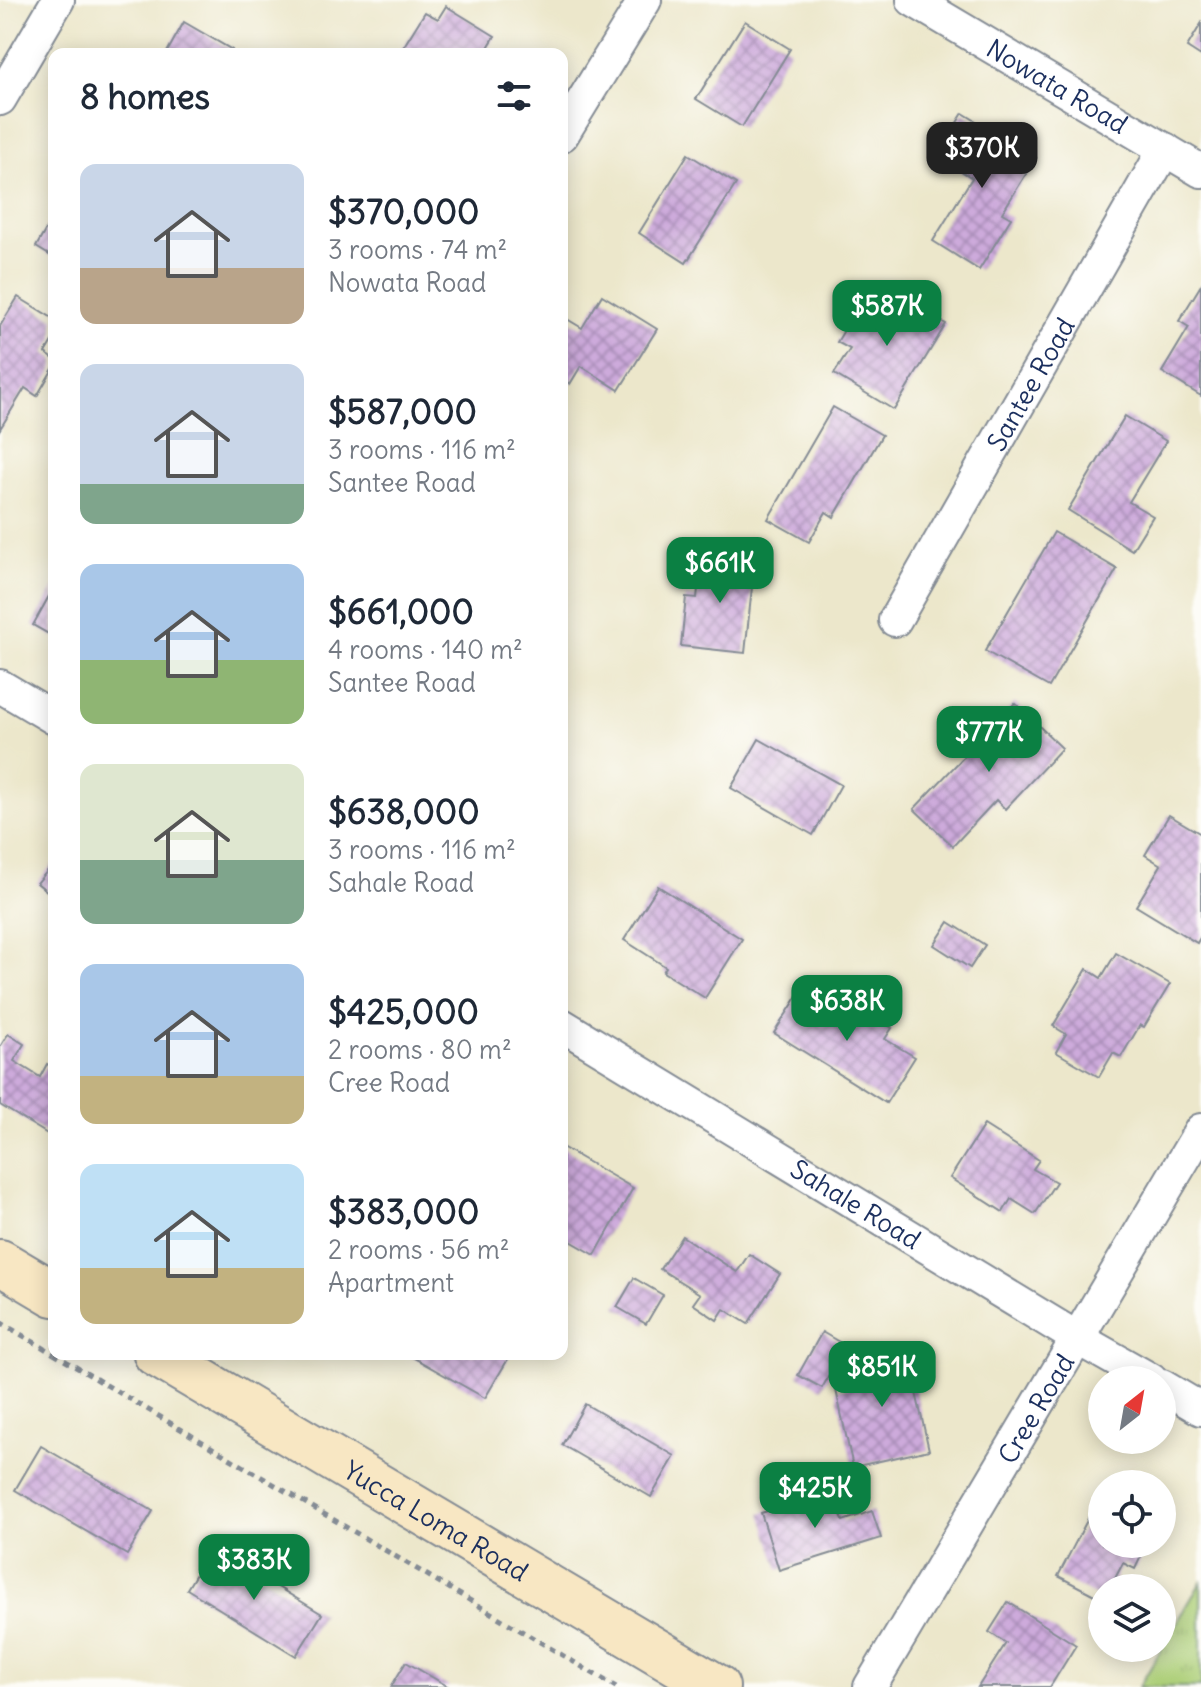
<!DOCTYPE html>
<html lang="en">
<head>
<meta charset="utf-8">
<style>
	:root { --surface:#fff; --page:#f2f2f3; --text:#1f2937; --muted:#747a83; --accent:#0b8043 }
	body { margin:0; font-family:Delius,sans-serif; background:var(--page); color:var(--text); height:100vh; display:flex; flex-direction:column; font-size:30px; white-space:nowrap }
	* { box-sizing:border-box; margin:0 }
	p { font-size:26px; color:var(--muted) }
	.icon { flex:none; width:44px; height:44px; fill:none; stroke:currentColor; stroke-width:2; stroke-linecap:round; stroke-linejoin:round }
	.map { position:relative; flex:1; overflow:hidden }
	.drawer { position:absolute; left:48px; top:48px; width:520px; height:1312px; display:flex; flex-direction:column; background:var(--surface); border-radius:16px; box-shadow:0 4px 20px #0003 }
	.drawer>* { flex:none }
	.needle { width:52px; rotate:31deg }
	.buttons { position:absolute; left:1088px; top:1366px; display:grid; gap:16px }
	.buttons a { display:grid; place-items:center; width:88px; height:88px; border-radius:50%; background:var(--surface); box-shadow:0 4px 20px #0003; font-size:40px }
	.price { position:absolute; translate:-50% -68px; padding:0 18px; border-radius:16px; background:var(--accent); color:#fff; font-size:26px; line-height:52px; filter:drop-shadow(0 2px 4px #0008) }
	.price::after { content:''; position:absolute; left:50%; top:48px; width:24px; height:18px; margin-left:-12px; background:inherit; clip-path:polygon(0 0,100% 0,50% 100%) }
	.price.selected { background:#222; color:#fff }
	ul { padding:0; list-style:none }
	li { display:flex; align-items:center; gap:24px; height:200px; padding:0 32px }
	li span { display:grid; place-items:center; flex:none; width:224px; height:160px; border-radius:16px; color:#555 }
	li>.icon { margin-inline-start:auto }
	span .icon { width:96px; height:96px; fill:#fffc; stroke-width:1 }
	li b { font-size:34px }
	h2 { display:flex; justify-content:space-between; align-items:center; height:96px; padding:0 32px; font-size:34px }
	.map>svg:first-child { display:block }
	.grass { fill:url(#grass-tufts); stroke:#637e6a; stroke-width:2 }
	.building { fill:url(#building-cross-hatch) }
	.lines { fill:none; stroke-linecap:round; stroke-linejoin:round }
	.street-casing { stroke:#848b94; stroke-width:36 }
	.secondary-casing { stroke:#848b94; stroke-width:48 }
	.path { stroke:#848b94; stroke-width:5; stroke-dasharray:6 6; stroke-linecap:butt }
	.street { stroke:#fff; stroke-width:32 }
	.secondary { stroke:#f8e7c3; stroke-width:44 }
	.labels { text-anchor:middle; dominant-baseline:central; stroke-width:8; stroke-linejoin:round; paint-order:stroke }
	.street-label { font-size:26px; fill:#1b2f5e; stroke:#fdfcf7 }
</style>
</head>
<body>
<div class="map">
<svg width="1201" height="1687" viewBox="0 0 1201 1687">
	<defs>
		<pattern id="grass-tufts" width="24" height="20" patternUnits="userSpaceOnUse" patternTransform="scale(2)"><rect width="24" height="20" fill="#abce76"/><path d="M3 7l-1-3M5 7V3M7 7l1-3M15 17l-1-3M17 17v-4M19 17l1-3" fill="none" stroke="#93b168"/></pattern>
		<pattern id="building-cross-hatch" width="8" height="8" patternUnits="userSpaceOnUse" patternTransform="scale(2)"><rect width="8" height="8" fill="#cdaadb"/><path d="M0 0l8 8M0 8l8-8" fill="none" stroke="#a68bb5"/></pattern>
	</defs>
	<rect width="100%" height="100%" fill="#fdfcf7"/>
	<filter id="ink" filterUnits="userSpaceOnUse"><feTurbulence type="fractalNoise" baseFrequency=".0125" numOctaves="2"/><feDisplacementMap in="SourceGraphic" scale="16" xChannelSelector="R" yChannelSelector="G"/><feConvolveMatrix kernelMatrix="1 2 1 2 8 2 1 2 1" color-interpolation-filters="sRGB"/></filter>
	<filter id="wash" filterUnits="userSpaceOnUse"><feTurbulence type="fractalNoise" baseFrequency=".006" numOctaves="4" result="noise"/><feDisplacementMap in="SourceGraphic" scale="32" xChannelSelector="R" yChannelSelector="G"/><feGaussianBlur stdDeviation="1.8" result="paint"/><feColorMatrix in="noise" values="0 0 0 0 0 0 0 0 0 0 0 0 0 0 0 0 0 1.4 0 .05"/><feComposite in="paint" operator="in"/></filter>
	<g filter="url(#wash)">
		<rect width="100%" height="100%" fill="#ece7cb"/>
		<path class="grass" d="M1201 1582V1687H1139Z"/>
		<g id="blocks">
			<g class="building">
				<path d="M446 6 495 36 484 54H399L425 12 438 19Z"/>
				<path d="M745 21 790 49 742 127 696 99Z"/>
				<path d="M184 22 232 50 230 54H166Z"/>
				<path d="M1201 24V56L1187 47Z"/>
				<path d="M963 113 1036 158 1002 213 1011 218 979 270 933 241 972 178 958 169 965 158 943 145Z"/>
				<path d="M688 154 736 184 686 263 639 233Z"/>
				<path d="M54 215V258L36 247Z"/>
				<path d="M1201 285V396L1162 372 1189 327 1179 321Z"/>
				<path d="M889 289 946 324 894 410 834 374 850 349 837 342 859 305 874 314Z"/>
				<path d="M602 295 657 329 619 390 581 366 570 384 562 379V327L567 319 582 328Z"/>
				<path d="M18 297 54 319V338L45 353 54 359V367L37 396 25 388 0 429V326Z"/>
				<path d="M833 407 882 435 834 517 826 512 809 542 768 519Z"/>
				<path d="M1125 416 1166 441 1129 502 1153 516 1132 550 1068 510Z"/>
				<path d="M1054 532 1117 569 1049 687 985 651Z"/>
				<path d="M702 553 755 559 745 653 681 646 686 597 697 598Z"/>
				<path d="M54 587V637L33 625Z"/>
				<path d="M1015 703 1062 748 1005 809 996 800 953 846 914 809Z"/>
				<path d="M759 739 841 785 813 835 731 788Z"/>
				<path d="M1169 815 1201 834V936L1197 943 1136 906 1161 865 1145 855Z"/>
				<path d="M54 863V897L37 883Z"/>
				<path d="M658 886 742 939 705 998 663 972 666 967 624 940Z"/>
				<path d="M949 922 985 945 970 968 934 945Z"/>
				<path d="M1116 953 1170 984 1144 1027 1140 1025 1121 1057 1113 1053 1099 1077 1056 1052 1066 1034 1053 1026 1087 969 1101 978Z"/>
				<path d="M801 991 829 1008 838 994 892 1028 885 1039 915 1057 886 1103 774 1033Z"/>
				<path d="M8 1034 24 1044 14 1061 40 1077 47 1064 54 1068V1138L0 1105V1047Z"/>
				<path d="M984 1125 1039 1160 1033 1169 1056 1182 1035 1214 1011 1199 1003 1212 950 1178Z"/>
				<path d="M562 1147 633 1188 595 1255 562 1236 565 1232 562 1230Z"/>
				<path d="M682 1236 737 1272 749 1254 780 1274 748 1324 724 1309 717 1320 693 1304 700 1294 660 1269Z"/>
				<path d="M634 1278 663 1295 646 1324 617 1307Z"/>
				<path d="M822 1332 846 1346 822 1388 798 1375Z"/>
				<path d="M906 1348 929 1450 853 1467 836 1390 851 1387 845 1362Z"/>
				<path d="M407 1354H511L485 1398Z"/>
				<path d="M585 1404 675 1456 651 1497 562 1445Z"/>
				<path d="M41 1446 153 1511 127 1555 15 1490Z"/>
				<path d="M834 1491 843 1521 872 1511 881 1538 779 1570 761 1513Z"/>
				<path d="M1094 1507 1102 1511V1544H1147L1135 1569 1123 1563 1110 1588H1102V1599L1058 1576Z"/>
				<path d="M212 1547 322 1614 296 1656 187 1589Z"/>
				<path d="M1008 1602 1076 1645 1050 1687H978L1006 1643 989 1632Z"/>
				<path d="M406 1662 449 1687H391Z"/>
			</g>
		</g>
	</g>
	<g filter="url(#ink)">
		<use href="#blocks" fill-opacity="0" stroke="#848b94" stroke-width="2"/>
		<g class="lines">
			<defs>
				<g id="street">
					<path id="s1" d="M913 0 1201 171"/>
					<path d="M0 99 58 0"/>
					<path d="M562 135 645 0"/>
					<path id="s2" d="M895 620 1165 149"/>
					<path d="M0 686 54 718"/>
					<path id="s3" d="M562 1025 1077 1338 1151 1380"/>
					<path d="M1162 1386 1201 1409"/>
					<path id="s4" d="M870 1687 1201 1130"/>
				</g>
				<g id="secondary">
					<path d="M0 1262 54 1294"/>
					<path id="s5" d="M156 1354 717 1687"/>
				</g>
			</defs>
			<use href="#street" class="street-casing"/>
			<use href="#secondary" class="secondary-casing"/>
			<g class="path">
				<path d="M0 1322 54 1354"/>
				<path d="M54 1354 616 1687"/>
			</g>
			<use href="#street" class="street"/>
			<use href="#secondary" class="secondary"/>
		</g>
	</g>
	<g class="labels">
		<g class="street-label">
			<text stroke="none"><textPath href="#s1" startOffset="168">Nowata Road</textPath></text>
			<text stroke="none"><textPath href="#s2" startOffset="272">Santee Road</textPath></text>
			<text stroke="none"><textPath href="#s3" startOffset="344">Sahale Road</textPath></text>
			<text stroke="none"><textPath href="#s4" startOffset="324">Cree Road</textPath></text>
			<text stroke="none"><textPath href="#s5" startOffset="326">Yucca Loma Road</textPath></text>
		</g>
	</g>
</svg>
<div class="buttons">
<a><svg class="needle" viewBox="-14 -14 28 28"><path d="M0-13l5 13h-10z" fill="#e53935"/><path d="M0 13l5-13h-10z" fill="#747a83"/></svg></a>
<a><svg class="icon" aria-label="locate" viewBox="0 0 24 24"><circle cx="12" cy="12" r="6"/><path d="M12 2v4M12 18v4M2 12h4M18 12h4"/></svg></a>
<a><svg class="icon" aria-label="layers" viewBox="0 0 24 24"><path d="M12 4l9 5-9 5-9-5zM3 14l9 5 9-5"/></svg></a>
</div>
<b class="price selected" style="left:982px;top:190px">$370K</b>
<b class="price" style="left:887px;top:348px">$587K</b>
<b class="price" style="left:720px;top:605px">$661K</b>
<b class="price" style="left:989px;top:774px">$777K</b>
<b class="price" style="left:847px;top:1043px">$638K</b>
<b class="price" style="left:882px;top:1409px">$851K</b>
<b class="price" style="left:815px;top:1530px">$425K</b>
<b class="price" style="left:254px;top:1602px">$383K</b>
<section class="drawer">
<h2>8 homes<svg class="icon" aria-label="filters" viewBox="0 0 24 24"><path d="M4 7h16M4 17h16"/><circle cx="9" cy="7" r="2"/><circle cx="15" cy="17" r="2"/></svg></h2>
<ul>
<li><span style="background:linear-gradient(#c9d6e8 65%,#b9a48a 0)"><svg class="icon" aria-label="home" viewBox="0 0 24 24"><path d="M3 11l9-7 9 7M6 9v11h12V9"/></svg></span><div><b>$370,000</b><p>3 rooms · 74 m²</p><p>Nowata Road</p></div></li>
<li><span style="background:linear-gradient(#c9d6e8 75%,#7fa58c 0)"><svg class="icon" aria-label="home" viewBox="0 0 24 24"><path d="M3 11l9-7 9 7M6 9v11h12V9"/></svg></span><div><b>$587,000</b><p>3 rooms · 116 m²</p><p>Santee Road</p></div></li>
<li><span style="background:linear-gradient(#a9c7e8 60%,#8fb573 0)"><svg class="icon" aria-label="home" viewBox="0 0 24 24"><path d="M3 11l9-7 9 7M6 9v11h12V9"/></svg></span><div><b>$661,000</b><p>4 rooms · 140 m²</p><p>Santee Road</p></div></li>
<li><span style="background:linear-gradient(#dfe7d0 60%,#7fa58c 0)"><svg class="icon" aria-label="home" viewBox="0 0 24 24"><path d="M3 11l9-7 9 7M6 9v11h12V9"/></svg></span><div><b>$638,000</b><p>3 rooms · 116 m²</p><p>Sahale Road</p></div></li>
<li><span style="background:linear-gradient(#a9c7e8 70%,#c2b280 0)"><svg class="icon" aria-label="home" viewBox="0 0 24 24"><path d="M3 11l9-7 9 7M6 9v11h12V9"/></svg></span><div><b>$425,000</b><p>2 rooms · 80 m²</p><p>Cree Road</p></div></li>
<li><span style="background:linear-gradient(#bfe0f5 65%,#c2b280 0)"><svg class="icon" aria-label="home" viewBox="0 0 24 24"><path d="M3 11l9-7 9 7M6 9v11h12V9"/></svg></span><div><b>$383,000</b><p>2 rooms · 56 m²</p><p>Apartment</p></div></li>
</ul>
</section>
</div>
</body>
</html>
